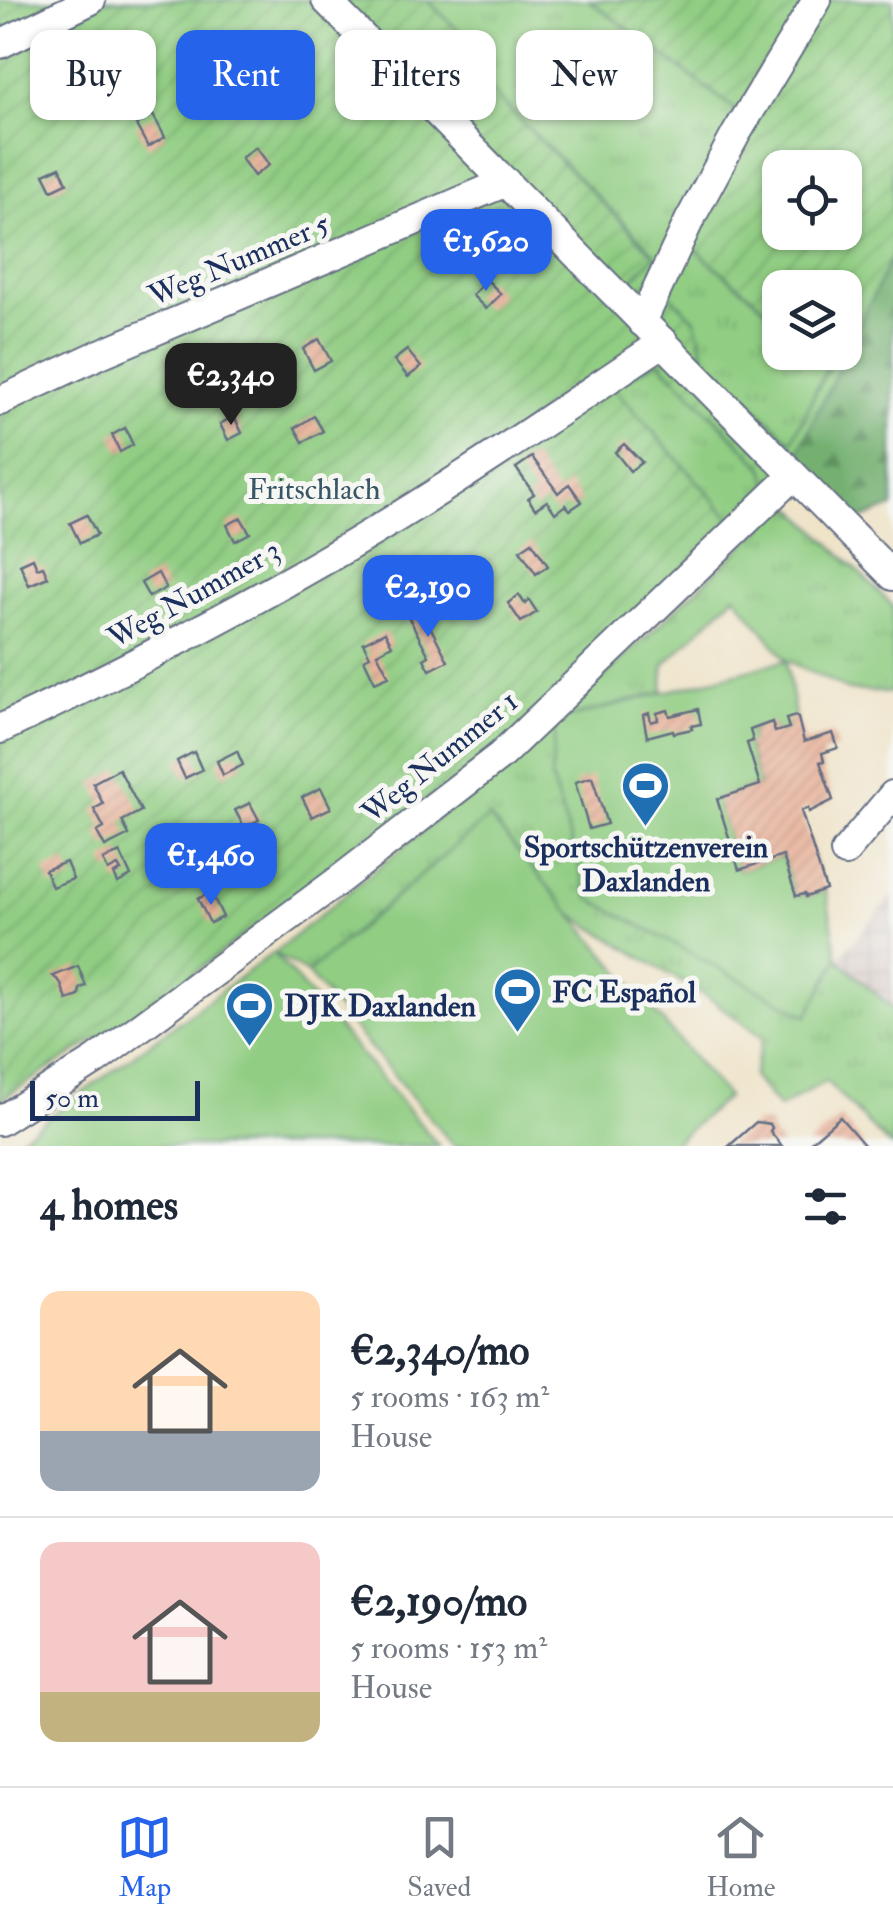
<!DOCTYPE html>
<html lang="en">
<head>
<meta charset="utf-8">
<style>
	:root { --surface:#fff; --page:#f6f6f7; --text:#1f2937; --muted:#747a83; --line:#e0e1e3; --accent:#2563eb }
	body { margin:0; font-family:"IM FELL Double Pica",serif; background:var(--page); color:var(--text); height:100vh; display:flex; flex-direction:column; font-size:38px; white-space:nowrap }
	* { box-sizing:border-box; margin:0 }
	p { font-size:32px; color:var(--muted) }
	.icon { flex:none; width:55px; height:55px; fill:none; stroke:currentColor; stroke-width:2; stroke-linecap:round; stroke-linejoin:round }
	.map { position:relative; height:1146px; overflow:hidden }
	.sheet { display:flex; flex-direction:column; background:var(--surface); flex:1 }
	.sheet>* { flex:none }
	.top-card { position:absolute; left:30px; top:30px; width:835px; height:90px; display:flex; gap:20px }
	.buttons { position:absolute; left:762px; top:150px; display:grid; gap:20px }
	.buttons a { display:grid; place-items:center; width:100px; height:100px; border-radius:20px; background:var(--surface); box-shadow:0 2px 8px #0004; font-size:50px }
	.scale { position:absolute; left:30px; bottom:25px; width:170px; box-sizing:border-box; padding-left:10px; border:5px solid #1b2f5e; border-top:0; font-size:28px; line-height:35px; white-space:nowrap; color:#1b2f5e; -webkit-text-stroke:8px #f6f6f2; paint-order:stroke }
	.price { position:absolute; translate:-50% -85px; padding:0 22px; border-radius:20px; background:var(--accent); color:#fff; font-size:32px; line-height:65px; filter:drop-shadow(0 2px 5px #0008) }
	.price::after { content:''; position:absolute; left:50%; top:60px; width:30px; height:22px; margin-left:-15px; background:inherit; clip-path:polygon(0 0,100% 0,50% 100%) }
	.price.on { background:#222; color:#fff }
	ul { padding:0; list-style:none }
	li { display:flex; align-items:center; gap:30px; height:250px; padding:0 40px }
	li+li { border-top:2px solid var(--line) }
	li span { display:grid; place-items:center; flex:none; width:280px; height:200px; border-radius:20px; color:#555 }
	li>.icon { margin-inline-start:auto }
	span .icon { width:120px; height:120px; fill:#fffc; stroke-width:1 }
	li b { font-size:42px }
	h2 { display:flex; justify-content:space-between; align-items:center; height:120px; padding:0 40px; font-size:42px }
	.pill { padding:0 35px; border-radius:20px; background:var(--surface); box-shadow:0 2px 8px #0004; font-size:35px; line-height:90px }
	.pill.on { background:var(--accent); color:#fff }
	.dock { display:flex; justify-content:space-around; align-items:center; height:140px; border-top:2px solid var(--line); background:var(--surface); font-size:28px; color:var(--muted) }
	.dock a { display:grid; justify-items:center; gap:5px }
	.dock .on { color:var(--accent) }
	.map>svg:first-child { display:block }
	.industrial { fill:url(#industrial-grid) }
	.grass { fill:url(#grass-tufts); stroke:#567e70; stroke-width:2.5 }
	.forest { fill:url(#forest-firs); stroke:#487068; stroke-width:2.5 }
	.garden { fill:url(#garden-furrows); stroke:#567e70; stroke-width:2.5; fill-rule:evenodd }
	.pitch { fill:#91cd83; stroke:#567e70; stroke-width:2.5 }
	.building { fill:url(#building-hatch) }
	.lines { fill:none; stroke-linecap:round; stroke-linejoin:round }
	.minor-casing { stroke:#656e83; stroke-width:32 }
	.minor { stroke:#fff; stroke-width:28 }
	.labels { text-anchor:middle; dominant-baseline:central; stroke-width:10; stroke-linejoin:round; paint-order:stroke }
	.street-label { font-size:30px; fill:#1b2f5e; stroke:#f6f6f2 }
	.park-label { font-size:30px; fill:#385667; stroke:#f6f6f2 }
	.poi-label { font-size:30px; font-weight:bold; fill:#1b2f5e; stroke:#f6f6f2; text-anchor:start }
</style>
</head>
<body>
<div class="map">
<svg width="893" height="1146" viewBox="0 0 893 1146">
	<defs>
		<pattern id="industrial-grid" width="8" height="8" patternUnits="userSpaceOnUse" patternTransform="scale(2.5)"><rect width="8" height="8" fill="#d0c0bc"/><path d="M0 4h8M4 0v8" fill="none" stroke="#b2a5a4"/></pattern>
		<pattern id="grass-tufts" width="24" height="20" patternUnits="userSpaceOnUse" patternTransform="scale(2.5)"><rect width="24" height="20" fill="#91cd83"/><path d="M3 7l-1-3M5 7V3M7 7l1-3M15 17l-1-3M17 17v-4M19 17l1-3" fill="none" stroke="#7cb074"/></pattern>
		<pattern id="forest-firs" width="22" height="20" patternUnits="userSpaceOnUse" patternTransform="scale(2.5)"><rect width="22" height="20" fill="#74b071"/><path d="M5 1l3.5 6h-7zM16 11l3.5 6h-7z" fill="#5e9060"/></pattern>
		<pattern id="garden-furrows" width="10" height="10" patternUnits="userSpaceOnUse" patternTransform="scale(2.5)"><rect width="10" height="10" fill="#91cd83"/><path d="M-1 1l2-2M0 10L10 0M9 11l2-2" fill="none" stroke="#7cb074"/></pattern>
		<pattern id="building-hatch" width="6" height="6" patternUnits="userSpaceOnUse" patternTransform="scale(2.5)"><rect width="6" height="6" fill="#e8b29a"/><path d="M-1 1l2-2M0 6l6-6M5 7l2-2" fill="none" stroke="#c69987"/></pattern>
	</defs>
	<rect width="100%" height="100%" fill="#f6f6f2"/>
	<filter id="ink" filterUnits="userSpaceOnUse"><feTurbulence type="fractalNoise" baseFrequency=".01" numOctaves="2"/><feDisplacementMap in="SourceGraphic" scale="20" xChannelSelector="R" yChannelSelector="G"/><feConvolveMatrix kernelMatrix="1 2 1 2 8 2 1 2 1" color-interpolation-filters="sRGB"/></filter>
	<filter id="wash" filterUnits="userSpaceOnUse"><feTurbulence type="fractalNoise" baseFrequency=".0048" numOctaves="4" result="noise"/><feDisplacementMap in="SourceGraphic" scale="40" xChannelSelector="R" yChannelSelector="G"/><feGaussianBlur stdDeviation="2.25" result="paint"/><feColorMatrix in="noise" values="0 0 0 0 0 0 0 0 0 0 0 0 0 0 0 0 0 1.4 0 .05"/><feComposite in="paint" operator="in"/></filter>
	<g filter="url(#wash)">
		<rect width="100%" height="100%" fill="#efe3c8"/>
		<path class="industrial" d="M893 895V1009L838 959Z"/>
		<g class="grass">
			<path d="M427 0H589L743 115 638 300 625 287 655 254 477 77 490 62Z"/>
			<path d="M686 242 780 320V352L819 353 830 361 791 443 705 357 695 320 666 291Z"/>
			<path d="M659 361 764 468 770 486 733 521 612 386Z"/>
			<path d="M789 503 893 606V693L848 690 786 660 735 595 664 665 663 692 556 721 806 1016 838 959 893 1009V1146H890L826 1081 779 1108 753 1077 763 1038 712 1000 572 915 489 818 307 973 274 953 556 721Z"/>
		</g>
		<path class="forest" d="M893 254V507L857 521 792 465Z"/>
		<path class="garden" d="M0 0H427L491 62 478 78 655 255 625 287 638 300 743 115 589 0H893V254L789 472 503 745 152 1004 0 1100ZM780 168H845V232H780ZM686 242 780 320V288H845V352L819 353 830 362 792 442 705 357 695 320 666 291ZM659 361 764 468 769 486 733 521 612 386Z"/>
		<g class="pitch">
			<path d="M786 660 795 716 789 728 775 732 772 723 750 730 753 741 747 744 760 785 717 799 739 870 783 856 796 896 805 894 807 897 826 890 838 959 807 1016 589 898 551 778 556 721Z"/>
			<path d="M489 817 727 1097 670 1146H454L307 973Z"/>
			<path d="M274 953 439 1146H10L273 953Z"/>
		</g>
		<g id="blocks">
			<g class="building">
				<path d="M252 84 265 102 253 110 240 93Z"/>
				<path d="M153 115 165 137 148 147 136 125Z"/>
				<path d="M256 147 269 165 254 176 241 158Z"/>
				<path d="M60 167 67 183 52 190 44 174Z"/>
				<path d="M509 218 542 253 530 265 524 258 516 266 508 258 516 250 496 230Z"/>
				<path d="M487 280 501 294 486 309 472 295Z"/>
				<path d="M319 339 331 361 314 370 303 349Z"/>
				<path d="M407 350 421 367 408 377 394 360Z"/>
				<path d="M234 416 242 433 228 440 220 424Z"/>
				<path d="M314 416 323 431 303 442 295 428Z"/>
				<path d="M125 428 133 445 120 452 112 435Z"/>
				<path d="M624 444 642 462 630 471 615 452Z"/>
				<path d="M532 457 558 493 569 484 582 502 570 510 566 505 555 513 547 501 535 509 528 498 534 494 516 468Z"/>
				<path d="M87 515 97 535 80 543 70 523Z"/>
				<path d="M241 518 250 533 235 541 227 525Z"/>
				<path d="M532 542 548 566 536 574 520 550Z"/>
				<path d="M33 558 37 568 43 566 48 577 29 585 20 564Z"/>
				<path d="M158 573 166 588 149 597 141 583Z"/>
				<path d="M519 595 525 604 529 600 537 612 521 622 508 603Z"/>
				<path d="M421 609 448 661 430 670 424 659 429 656 408 616Z"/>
				<path d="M385 632 392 645 377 653 389 676 375 682 364 659 370 656 363 643Z"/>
				<path d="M698 709 701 724 691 726 692 729 674 733 673 730 647 737 643 715 649 713 651 722 658 720 657 713 668 710 670 716Z"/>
				<path d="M795 716 798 718 804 742 833 733 838 748 822 753 824 761 820 762 833 800 809 812 808 808 801 811 826 890 806 897 805 894 796 896 783 856 739 870 717 799 760 785 747 743 753 741 750 730 772 722 775 732 789 728 786 719Z"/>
				<path d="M237 751 243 765 223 775 217 761Z"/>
				<path d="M194 752 202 770 185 778 177 761Z"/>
				<path d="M119 769 141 811 122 821 129 835 105 847 97 832 104 828 94 809 103 804 93 783Z"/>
				<path d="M592 777 607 824 589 829 575 782Z"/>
				<path d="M321 788 331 808 312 817 302 797Z"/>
				<path d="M250 803 259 820 244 827 235 810Z"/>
				<path d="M120 852 131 876 118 883 114 874 121 871 118 866 108 871 103 860Z"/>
				<path d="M66 862 73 879 52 887 45 870Z"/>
				<path d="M211 892 223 917 210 923 198 899Z"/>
				<path d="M78 966 86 986 80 988 79 996 67 1000 60 982 53 976Z"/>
				<path d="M840 1117 865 1146H806Z"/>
				<path d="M756 1122 770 1124 772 1128 770 1131 782 1146H729Z"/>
			</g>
		</g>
	</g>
	<g filter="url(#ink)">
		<use href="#blocks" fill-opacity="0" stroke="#656e83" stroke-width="2.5"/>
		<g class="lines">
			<defs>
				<g id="minor">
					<path d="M326 0 893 576"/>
					<path d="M0 44 91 0"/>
					<path d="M642 322 689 221 736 134 817 0"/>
					<path d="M0 401 100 354 506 182"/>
					<path d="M0 729C119 673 237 612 351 545 458 482 560 411 664 342"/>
					<path d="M845 852 893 795"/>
					<path d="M0 1121 96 1060 339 880 500 756 793 476"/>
				</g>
			</defs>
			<use href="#minor" class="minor-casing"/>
			<use href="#minor" class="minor"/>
		</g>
	</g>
	<defs>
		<symbol id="stadium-pin" viewBox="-11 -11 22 30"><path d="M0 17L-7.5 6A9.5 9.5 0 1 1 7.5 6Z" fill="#1f6fb2" stroke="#f6f6f2"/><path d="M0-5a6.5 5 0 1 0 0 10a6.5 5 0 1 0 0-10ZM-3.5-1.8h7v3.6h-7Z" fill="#fff"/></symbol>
	</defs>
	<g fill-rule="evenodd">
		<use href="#stadium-pin" x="618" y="758" width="55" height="75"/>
		<use href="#stadium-pin" x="490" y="964" width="55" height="75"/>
		<use href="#stadium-pin" x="222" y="978" width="55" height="75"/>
	</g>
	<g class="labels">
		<g class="street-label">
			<text transform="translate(239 260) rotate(-23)">Weg Nummer 5</text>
			<text transform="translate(194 594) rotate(-29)">Weg Nummer 3</text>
			<text transform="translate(440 757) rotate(-39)">Weg Nummer 1</text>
		</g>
		<g class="park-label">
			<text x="314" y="489">Fritschlach</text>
		</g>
		<g class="poi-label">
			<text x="646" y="847" text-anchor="middle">Sportschützenverein<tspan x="646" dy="34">Daxlanden</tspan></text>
			<text x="552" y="992">FC Español</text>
			<text x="284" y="1006">DJK Daxlanden</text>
		</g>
	</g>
</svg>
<div class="buttons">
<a><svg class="icon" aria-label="locate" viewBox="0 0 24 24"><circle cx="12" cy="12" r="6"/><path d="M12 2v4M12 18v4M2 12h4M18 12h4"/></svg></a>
<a><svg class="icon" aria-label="layers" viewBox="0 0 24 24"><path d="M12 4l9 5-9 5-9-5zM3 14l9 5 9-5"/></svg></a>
</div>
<div class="scale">50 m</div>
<b class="price" style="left:486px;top:294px">€1,620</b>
<b class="price on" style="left:231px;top:428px">€2,340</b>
<b class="price" style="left:428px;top:640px">€2,190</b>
<b class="price" style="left:211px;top:908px">€1,460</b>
<div class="top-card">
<a class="pill">Buy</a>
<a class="pill on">Rent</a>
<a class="pill">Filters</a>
<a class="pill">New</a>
</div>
</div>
<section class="sheet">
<h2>4 homes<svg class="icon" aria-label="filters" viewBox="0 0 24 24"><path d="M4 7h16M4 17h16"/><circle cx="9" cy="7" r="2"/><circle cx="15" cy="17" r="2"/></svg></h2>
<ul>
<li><span style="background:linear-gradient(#ffd9b3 70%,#9aa5b1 0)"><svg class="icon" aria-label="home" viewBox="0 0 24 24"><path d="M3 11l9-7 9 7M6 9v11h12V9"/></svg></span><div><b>€2,340/mo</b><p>5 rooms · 163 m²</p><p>House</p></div></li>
<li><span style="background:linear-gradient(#f6c9c9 75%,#c2b280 0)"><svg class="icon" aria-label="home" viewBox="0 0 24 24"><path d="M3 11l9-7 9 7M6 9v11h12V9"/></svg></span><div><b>€2,190/mo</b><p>5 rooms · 153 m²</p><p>House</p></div></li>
</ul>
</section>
<nav class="dock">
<a class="on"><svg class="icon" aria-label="map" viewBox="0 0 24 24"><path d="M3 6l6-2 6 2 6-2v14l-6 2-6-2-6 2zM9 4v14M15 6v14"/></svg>Map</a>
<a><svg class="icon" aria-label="saved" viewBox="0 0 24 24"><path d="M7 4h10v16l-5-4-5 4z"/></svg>Saved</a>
<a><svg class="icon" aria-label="home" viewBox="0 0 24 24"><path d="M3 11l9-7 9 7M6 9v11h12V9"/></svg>Home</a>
</nav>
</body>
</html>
